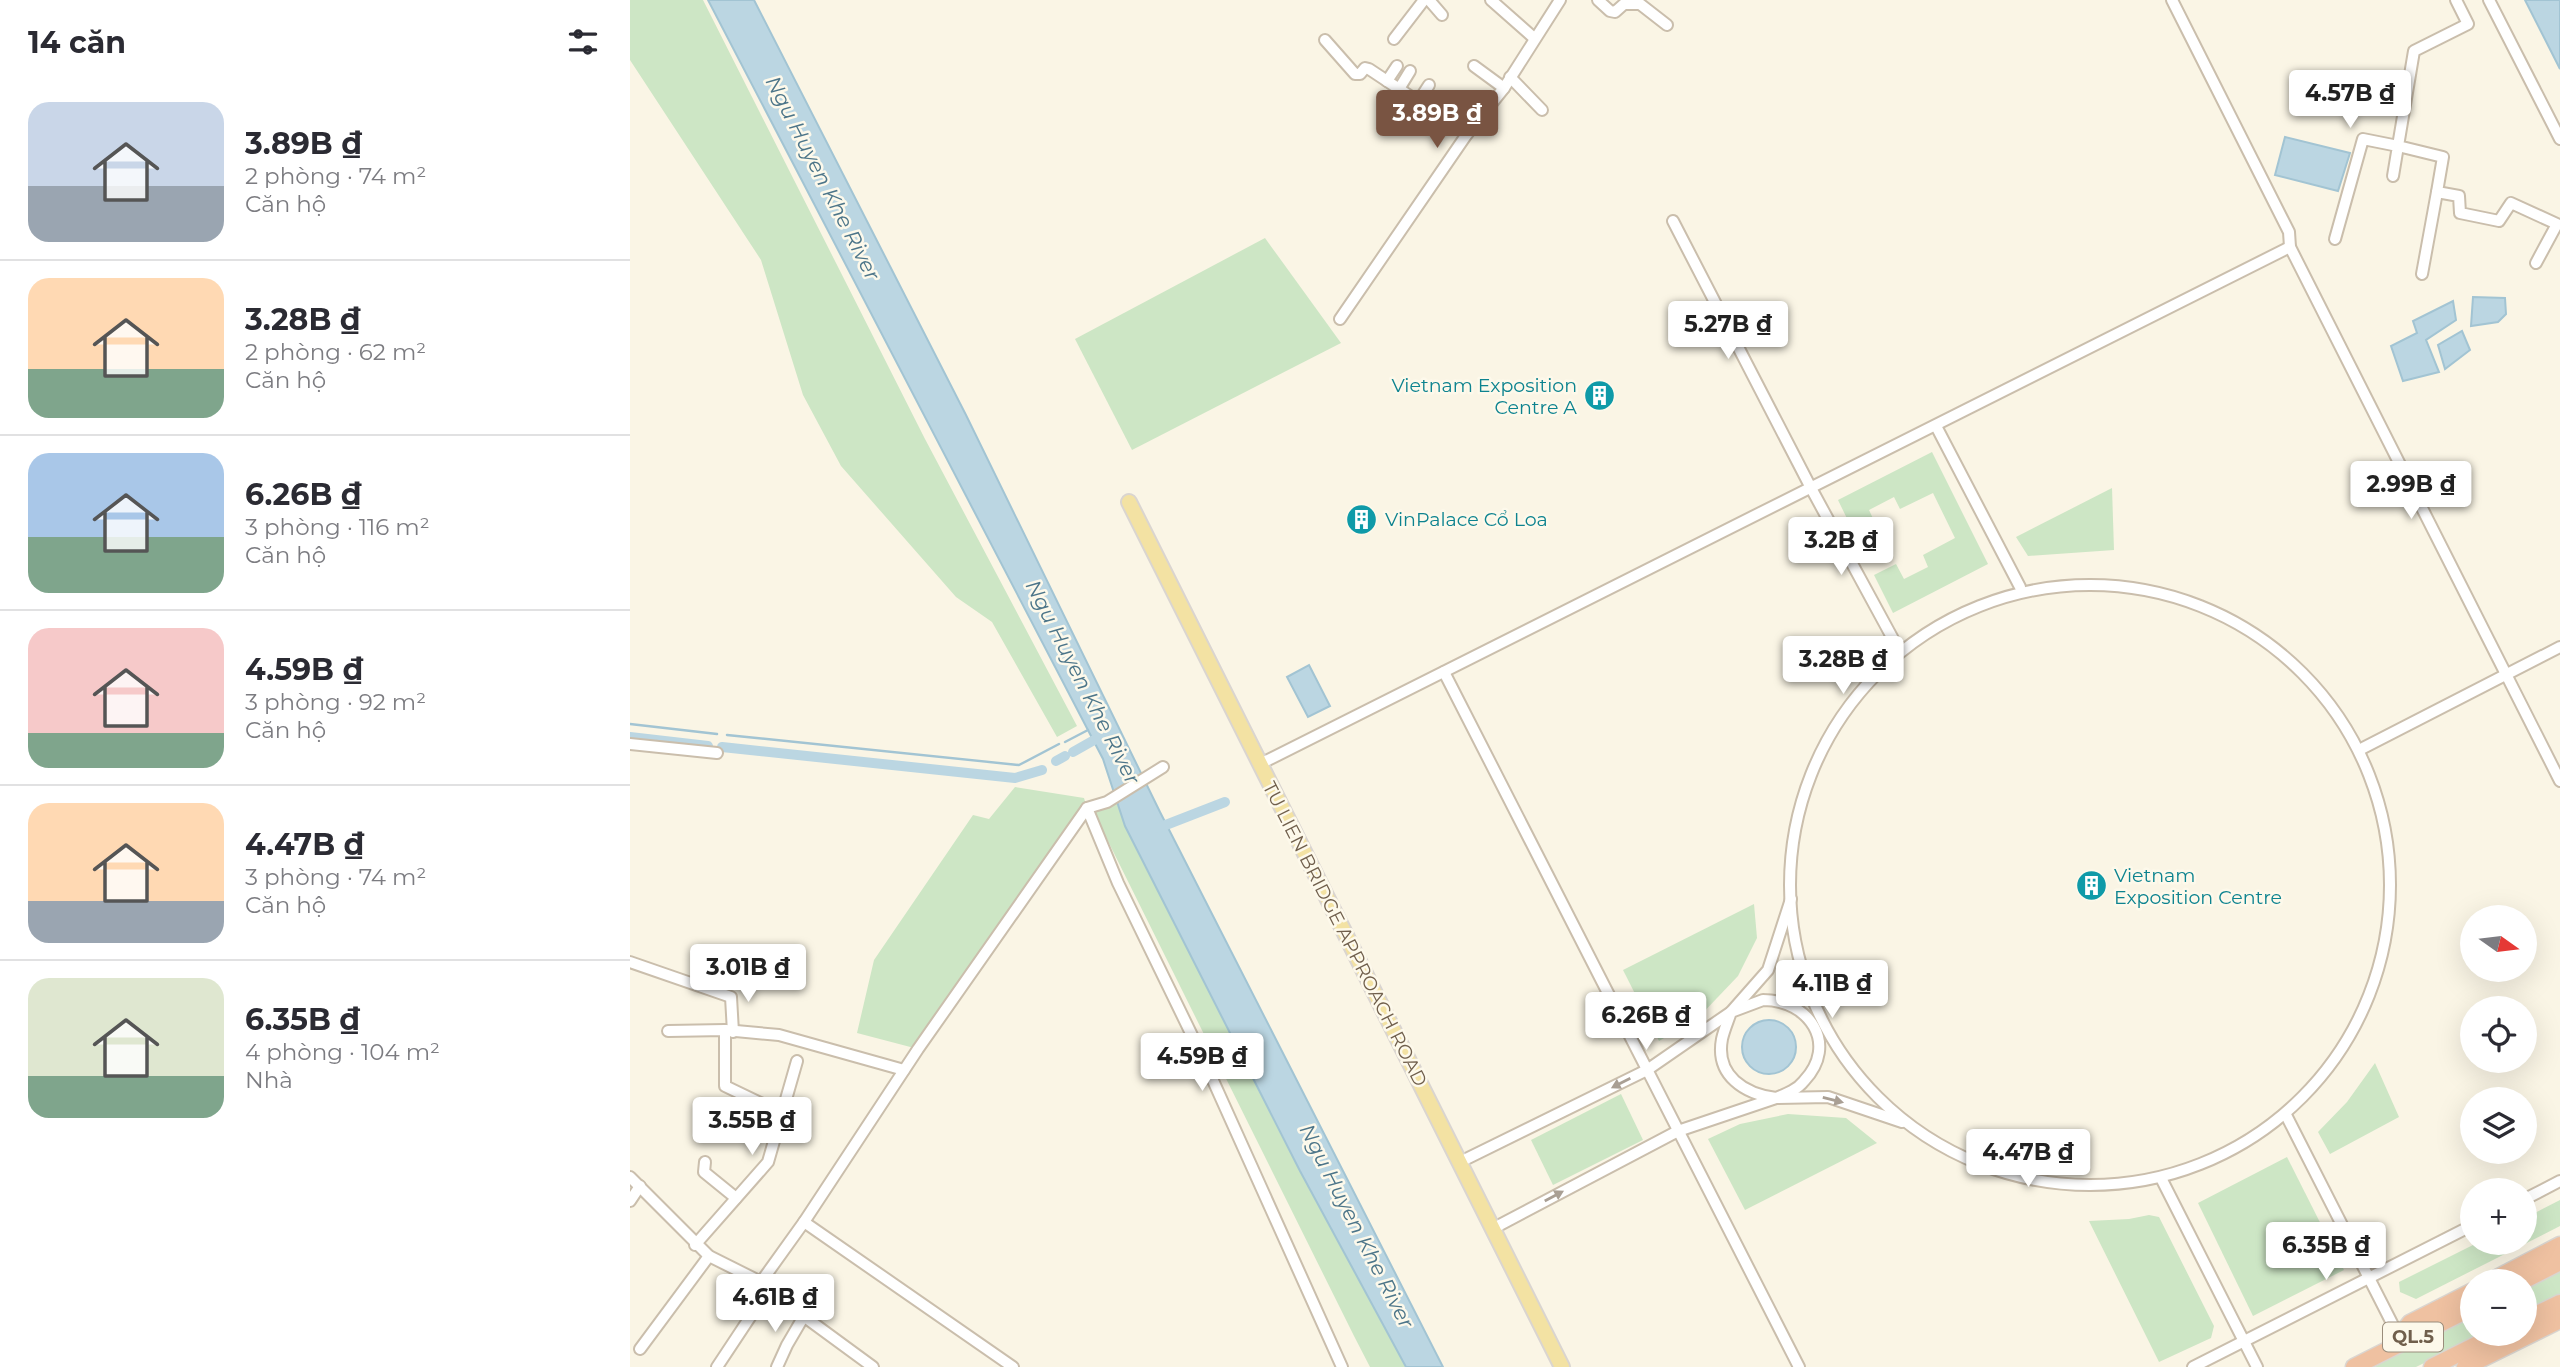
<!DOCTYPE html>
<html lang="vi">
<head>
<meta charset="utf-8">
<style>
	:root { --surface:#fff; --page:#f7f7f7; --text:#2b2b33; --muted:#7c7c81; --line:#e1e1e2; --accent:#795442 }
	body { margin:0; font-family:Montserrat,sans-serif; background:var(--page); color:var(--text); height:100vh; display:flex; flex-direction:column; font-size:26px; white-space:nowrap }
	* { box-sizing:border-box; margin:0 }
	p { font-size:23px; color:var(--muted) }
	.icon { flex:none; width:38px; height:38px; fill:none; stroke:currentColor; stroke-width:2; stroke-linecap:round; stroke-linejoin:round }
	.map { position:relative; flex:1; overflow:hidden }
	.drawer { display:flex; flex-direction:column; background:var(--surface); width:630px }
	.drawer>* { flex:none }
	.needle { width:46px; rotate:104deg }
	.tools { position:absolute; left:1830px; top:905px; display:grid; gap:14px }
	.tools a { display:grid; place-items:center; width:77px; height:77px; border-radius:50%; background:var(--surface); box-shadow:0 7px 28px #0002; font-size:35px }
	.price { position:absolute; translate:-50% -60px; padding:0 16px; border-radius:7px; background:#fff; color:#222; font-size:23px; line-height:46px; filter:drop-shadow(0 2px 4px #0008) }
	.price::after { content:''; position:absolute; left:50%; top:42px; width:21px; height:16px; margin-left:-10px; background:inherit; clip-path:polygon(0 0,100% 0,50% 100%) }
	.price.on { background:var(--accent); color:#fff }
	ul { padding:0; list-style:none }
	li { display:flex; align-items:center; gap:21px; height:175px; padding:0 28px }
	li+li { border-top:2px solid var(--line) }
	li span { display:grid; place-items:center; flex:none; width:196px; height:140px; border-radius:21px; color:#555 }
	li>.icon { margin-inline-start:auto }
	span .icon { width:84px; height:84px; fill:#fffc; stroke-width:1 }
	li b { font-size:30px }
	h2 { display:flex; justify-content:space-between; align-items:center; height:84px; padding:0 28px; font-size:30px }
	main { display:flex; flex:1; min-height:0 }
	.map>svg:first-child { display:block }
	.green { fill:#cde6c5 }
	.water { fill:#bbd6e2; stroke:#a2c4d3; stroke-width:2 }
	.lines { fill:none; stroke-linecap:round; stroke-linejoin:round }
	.stream { stroke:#a2c4d3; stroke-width:2.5 }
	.canal { stroke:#bbd6e2; stroke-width:10 }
	.minor-casing { stroke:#cabeac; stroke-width:14 }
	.major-casing { stroke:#dad5d0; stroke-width:18 }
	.highway-casing { stroke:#dad5d0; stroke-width:19 }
	.minor { stroke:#fff; stroke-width:10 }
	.major { stroke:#f3e2a3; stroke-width:14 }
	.highway { stroke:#efc1a1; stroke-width:16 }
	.oneway { fill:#a99f94 }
	.labels { text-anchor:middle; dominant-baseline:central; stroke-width:5; stroke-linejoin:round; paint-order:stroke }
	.shield { fill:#fdf9eb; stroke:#9a8d7c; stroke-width:2 }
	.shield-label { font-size:18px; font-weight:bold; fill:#705f4c }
	.culture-label { font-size:19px; fill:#0d838f; stroke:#fdf9eb; text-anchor:start }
	.street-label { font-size:19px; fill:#705f4c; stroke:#fdf9eb }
	.water-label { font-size:21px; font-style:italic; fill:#4c7589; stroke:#fdf9eb }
</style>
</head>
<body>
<main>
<section class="drawer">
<h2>14 căn<svg class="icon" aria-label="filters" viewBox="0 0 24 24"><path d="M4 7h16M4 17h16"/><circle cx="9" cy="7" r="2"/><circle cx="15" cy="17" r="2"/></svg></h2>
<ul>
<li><span style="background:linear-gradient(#c9d6e8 60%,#9aa5b1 0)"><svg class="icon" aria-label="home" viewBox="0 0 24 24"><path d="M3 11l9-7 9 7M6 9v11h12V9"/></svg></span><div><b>3.89B ₫</b><p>2 phòng · 74 m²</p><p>Căn hộ</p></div></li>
<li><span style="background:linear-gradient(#ffd9b3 65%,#7fa58c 0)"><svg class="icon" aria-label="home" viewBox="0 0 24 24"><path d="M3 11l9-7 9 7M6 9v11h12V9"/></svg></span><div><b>3.28B ₫</b><p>2 phòng · 62 m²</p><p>Căn hộ</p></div></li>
<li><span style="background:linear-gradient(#a9c7e8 60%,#7fa58c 0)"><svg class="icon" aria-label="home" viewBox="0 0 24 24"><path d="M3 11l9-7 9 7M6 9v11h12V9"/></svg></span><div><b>6.26B ₫</b><p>3 phòng · 116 m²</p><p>Căn hộ</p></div></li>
<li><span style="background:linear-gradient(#f6c9c9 75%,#7fa58c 0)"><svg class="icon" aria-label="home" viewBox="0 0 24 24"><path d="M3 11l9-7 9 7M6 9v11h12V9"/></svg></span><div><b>4.59B ₫</b><p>3 phòng · 92 m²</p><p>Căn hộ</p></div></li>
<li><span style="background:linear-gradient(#ffd9b3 70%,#9aa5b1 0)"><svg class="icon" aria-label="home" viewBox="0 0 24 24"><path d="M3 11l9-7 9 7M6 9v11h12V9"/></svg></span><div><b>4.47B ₫</b><p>3 phòng · 74 m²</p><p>Căn hộ</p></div></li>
<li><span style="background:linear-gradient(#dfe7d0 70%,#7fa58c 0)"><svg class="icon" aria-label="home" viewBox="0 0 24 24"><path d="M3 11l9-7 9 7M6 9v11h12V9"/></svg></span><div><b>6.35B ₫</b><p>4 phòng · 104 m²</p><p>Nhà</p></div></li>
</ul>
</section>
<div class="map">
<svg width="1930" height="1367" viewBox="0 0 1930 1367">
	<rect width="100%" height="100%" fill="#faf5e5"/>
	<g class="green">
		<path d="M0 0H73L295 439 447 726 427 737 362 622 326 597 211 466 173 395 131 260 0 60Z"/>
		<path d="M635 238 711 343 502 450 445 339Z"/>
		<path d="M1302 452 1358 564 1263 613 1244 575 1266 564 1274 579 1298 567 1293 555 1325 538 1303 493 1270 509 1264 497 1239 510 1247 527 1226 537 1208 500Z"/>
		<path d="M1482 488 1484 550 1398 556 1386 537Z"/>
		<path d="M385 787 454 798 457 808 288 1049 227 1033 244 960 343 815 359 819Z"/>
		<path d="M487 803 495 826 670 1171 776 1367H740L724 1336 463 811Z"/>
		<path d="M1124 904 1127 938 1108 976 1067 1019 1029 1041 993 970Z"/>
		<path d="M1745 1063 1769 1117 1700 1154 1688 1132 1717 1102Z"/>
		<path d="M991 1094 1013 1140 923 1185 901 1140Z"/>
		<path d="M1158 1114 1216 1118 1247 1143 1115 1210 1078 1139 1110 1124Z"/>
		<path d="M1657 1157 1714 1270 1623 1316 1568 1203Z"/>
		<path d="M1930 1200V1226L1786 1299 1770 1292 1769 1282 1847 1243 1895 1242V1218Z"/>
		<path d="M1519 1215 1529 1217 1584 1326 1581 1338 1529 1362 1459 1221 1499 1219Z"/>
		<path d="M1930 1269V1295L1895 1312V1286Z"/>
		<path d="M1843 1313V1334H1853L1786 1367H1745L1787 1341Z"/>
	</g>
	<g class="water">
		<path d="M78 0H124L336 415 530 812 813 1367H776L670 1171 495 826 473 759Z"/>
		<path d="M1895 0H1930V69Z"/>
		<path d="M1655 137 1720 153 1708 191 1645 175Z"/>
		<path d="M1843 297 1875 298 1876 314 1868 322 1841 326Z"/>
		<path d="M1823 301 1826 320 1796 340 1809 372 1773 381 1761 346 1787 333 1783 321Z"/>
		<path d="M1832 331 1840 350 1815 369 1808 345Z"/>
		<path d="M679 665 700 706 678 717 657 677Z"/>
		<circle cx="1139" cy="1047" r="27"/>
	</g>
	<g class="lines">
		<g class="stream">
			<path d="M0 724 87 734"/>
			<path d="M97 735 389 765 429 744"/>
			<path d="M435 742 458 730"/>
		</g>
		<g class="canal">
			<path d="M0 737 78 746"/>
			<path d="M92 747 385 778 412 770"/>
			<path d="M443 752 473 735"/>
			<path d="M426 761 435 756"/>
			<path d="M528 828 595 802"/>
		</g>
		<defs>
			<g id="minor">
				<path d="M799 0 812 15"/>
				<path d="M861 0 904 38"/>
				<path d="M968 0 980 11 985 12 994 4H1010L1037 25"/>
				<path d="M1542 0 1659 232 1660 247 1930 781"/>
				<path d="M1826 0 1838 24 1784 51 1768 146 1813 157 1807 192 1829 196 1830 213 1869 221 1881 203 1927 224 1906 263"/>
				<path d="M1859 0 1930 139"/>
				<path d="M764 39 794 0"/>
				<path d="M695 40 725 74H730L735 68 739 69 837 134"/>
				<path d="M844 66 874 88"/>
				<path d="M880 77 912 110"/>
				<path d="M757 81 767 66"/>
				<path d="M769 89 780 71"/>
				<path d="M788 102 799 85"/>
				<path d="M1043 221 1181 488 1269 650"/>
				<path d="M1705 239 1733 139 1768 146 1763 176"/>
				<path d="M1792 274 1807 192"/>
				<path d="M710 319 837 134 874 88 930 0"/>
				<path d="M1306 426 1390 587"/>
				<circle cx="1460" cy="885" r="300"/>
				<path d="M814 672 1169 1367"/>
				<path d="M0 744 87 753"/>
				<path d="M1733 748 1930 647"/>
				<path d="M630 764 1660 247"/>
				<path d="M457 808 488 883 572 1056 712 1367"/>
				<path d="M0 962 101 997 103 1032"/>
				<path d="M1133 1000C1179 1000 1209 1044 1174 1081 1167 1090 1156 1094 1146 1098 1115 1094 1085 1076 1092 1039 1094 1030 1098 1021 1101 1012Z"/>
				<path d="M95 1030V1086L151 1113"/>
				<path d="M38 1031 95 1030 149 1035 274 1070"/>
				<path d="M1656 1115 1769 1337"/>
				<path d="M75 1162 74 1172 106 1198"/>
				<path d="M830 1162 1017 1070 1101 1012 1138 970 1161 899"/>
				<path d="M0 1177 79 1256 131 1282 138 1290 243 1367"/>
				<path d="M1531 1178 1627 1367"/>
				<path d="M1895 1199 1930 1181"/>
				<path d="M0 1201 10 1186"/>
				<path d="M174 1222 383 1367"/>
				<path d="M864 1228 1048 1131 1146 1098 1198 1097 1272 1122"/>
				<path d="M65 1245 138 1162 167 1061"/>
				<path d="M131 1282 174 1222 288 1049 457 808 477 802 533 767"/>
				<path d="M10 1349 79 1256"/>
				<path d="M87 1367 138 1290"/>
				<path d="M147 1367 157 1345 174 1316"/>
				<path d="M1563 1367 1843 1225"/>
			</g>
			<path id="major" d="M499 502 932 1367"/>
			<g id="highway">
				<path d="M1861 1281 1930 1245"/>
				<path d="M1893 1281 1930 1262"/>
				<path d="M1895 1320 1930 1303"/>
				<path d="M1762 1345 1780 1323 1843 1291"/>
				<path d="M1724 1367 1843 1307"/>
				<path d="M1802 1367 1868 1334"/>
				<path d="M1835 1367 1930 1320"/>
			</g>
		</defs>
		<use href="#minor" class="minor-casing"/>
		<use href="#major" class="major-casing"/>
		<use href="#highway" class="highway-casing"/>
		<use href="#minor" class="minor"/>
		<use href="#major" class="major"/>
		<use href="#highway" class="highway"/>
	</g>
	<defs><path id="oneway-solid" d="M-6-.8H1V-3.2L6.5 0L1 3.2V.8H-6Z" transform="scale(1.75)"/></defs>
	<g class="oneway">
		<use href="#oneway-solid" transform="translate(991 1083) rotate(153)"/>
		<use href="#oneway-solid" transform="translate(1203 1100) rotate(14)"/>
		<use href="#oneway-solid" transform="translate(924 1196) rotate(-28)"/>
	</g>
	<defs>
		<symbol id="building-disc" viewBox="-11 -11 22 22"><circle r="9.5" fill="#0f9aa8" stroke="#fdf9eb"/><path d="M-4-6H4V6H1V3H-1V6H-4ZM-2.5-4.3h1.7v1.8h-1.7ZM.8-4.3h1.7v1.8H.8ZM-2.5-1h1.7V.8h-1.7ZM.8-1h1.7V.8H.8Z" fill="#fff"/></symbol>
	</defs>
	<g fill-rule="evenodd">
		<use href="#building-disc" x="952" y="378" width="35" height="35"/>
		<use href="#building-disc" x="714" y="502" width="35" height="35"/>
		<use href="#building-disc" x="1444" y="868" width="35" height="35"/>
	</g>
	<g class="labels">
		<rect class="shield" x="1753" y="1322.5" width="60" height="29" rx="5"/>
		<g class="shield-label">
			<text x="1783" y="1337">QL.5</text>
		</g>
		<g class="culture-label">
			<text x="947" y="385" text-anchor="end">Vietnam Exposition<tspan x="947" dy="22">Centre A</tspan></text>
			<text x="755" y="519">VinPalace Cổ Loa</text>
			<text x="1484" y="875">Vietnam<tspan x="1484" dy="22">Exposition Centre</tspan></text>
		</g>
		<g class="street-label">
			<text transform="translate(715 934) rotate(63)">TU LIEN BRIDGE APPROACH ROAD</text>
		</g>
		<g class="water-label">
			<text transform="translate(193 178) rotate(63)">Ngu Huyen Khe River</text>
			<text transform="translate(453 682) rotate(63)">Ngu Huyen Khe River</text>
			<text transform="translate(727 1226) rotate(63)">Ngu Huyen Khe River</text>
		</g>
	</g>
</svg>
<div class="tools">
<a><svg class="needle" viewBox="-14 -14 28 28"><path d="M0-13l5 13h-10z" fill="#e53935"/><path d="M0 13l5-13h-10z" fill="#7c7c81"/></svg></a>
<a><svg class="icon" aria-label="locate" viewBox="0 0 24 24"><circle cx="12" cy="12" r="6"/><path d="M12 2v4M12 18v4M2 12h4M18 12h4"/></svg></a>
<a><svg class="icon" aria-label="layers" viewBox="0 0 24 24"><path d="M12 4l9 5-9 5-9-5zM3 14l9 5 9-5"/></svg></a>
<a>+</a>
<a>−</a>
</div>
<b class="price" style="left:1720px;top:130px">4.57B ₫</b>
<b class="price on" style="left:807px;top:150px">3.89B ₫</b>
<b class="price" style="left:1098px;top:361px">5.27B ₫</b>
<b class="price" style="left:1781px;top:521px">2.99B ₫</b>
<b class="price" style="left:1211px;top:577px">3.2B ₫</b>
<b class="price" style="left:1213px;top:696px">3.28B ₫</b>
<b class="price" style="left:118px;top:1004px">3.01B ₫</b>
<b class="price" style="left:1202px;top:1020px">4.11B ₫</b>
<b class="price" style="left:1016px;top:1052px">6.26B ₫</b>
<b class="price" style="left:572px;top:1093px">4.59B ₫</b>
<b class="price" style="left:122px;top:1157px">3.55B ₫</b>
<b class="price" style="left:1398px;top:1189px">4.47B ₫</b>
<b class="price" style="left:1696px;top:1282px">6.35B ₫</b>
<b class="price" style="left:145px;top:1334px">4.61B ₫</b>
</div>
</main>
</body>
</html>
